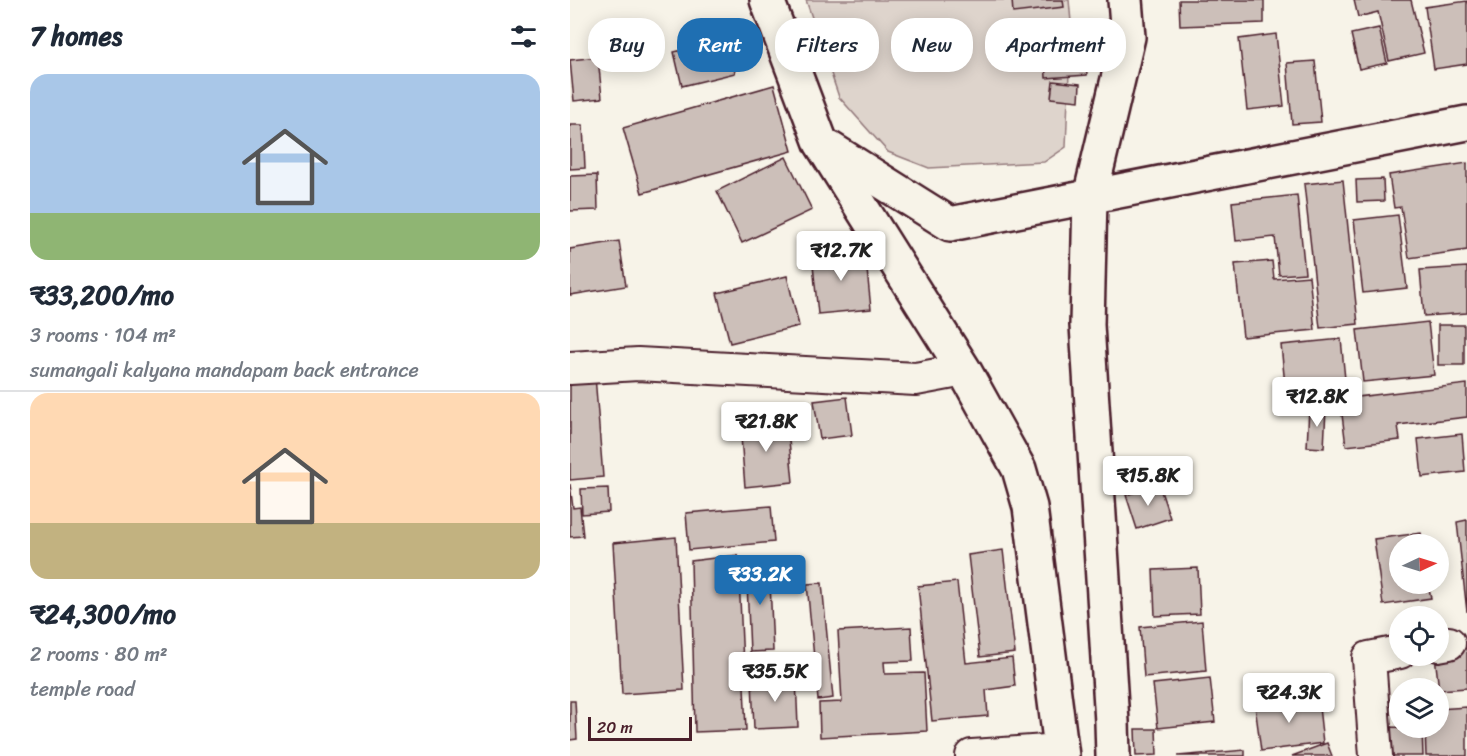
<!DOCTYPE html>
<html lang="en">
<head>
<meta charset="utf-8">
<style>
	:root { --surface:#fff; --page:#f2f2f3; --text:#1f2937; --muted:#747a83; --line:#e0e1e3; --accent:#1f6fb2 }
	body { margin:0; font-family:Sriracha,sans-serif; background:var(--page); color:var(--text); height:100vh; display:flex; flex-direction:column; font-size:22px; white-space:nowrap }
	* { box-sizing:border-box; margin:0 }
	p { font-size:20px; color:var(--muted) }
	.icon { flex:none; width:33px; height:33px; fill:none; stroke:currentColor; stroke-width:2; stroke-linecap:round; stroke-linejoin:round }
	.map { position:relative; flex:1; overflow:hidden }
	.details { display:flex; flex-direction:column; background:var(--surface); width:570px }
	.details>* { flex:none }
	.top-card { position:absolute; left:18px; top:18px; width:570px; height:54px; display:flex; gap:12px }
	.needle { width:39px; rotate:86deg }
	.fabs { position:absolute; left:819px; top:534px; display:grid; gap:12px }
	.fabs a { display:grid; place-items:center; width:60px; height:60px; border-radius:50%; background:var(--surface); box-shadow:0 3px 15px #0003; font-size:30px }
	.scale { position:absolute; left:18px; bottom:15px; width:104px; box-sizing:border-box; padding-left:6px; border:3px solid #4a1f2b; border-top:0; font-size:16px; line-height:21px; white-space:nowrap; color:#4a1f2b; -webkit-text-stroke:4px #f7f3e8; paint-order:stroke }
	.price { position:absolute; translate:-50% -51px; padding:0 14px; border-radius:6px; background:#fff; color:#222; font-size:20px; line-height:39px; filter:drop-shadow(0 2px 3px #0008) }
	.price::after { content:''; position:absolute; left:50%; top:36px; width:18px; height:14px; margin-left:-9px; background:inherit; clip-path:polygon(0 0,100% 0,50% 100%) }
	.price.active { background:var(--accent); color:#fff }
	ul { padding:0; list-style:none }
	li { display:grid; align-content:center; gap:12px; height:318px; padding:0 30px }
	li+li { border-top:2px solid var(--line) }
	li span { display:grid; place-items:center; height:186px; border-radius:18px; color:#555 }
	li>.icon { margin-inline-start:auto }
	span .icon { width:108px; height:108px; fill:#fffc; stroke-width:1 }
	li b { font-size:26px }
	h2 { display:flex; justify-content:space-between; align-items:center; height:72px; padding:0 30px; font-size:26px }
	.tag { padding:0 21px; border-radius:24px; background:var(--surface); box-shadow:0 3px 15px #0003; font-size:21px; line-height:54px }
	.tag.active { background:var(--accent); color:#fff }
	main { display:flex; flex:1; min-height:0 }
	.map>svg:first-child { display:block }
	.green { fill:#ded4cc; stroke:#947a7c; stroke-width:1.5 }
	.building { fill:#ccbfb9; stroke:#4a1f2b; stroke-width:1.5 }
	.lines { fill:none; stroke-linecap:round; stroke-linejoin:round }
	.street-casing { stroke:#4a1f2b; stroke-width:36 }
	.secondary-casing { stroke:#4a1f2b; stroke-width:38 }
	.street { stroke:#f7f3e8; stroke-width:32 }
	.secondary { stroke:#f7f3e8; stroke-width:33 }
</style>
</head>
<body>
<main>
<section class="details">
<h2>7 homes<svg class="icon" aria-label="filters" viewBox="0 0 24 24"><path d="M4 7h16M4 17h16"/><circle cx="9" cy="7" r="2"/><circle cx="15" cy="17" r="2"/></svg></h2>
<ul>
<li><span style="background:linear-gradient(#a9c7e8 75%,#8fb573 0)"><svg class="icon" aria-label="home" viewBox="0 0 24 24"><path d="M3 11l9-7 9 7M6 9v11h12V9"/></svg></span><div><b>₹33,200/mo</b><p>3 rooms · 104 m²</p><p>sumangali kalyana mandapam back entrance</p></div></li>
<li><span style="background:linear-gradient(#ffd9b3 70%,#c2b280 0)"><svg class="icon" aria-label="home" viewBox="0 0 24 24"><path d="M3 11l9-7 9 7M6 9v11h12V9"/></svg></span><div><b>₹24,300/mo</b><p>2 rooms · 80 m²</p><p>temple road</p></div></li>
</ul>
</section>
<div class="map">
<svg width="897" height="756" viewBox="0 0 897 756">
	<rect width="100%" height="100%" fill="#f7f3e8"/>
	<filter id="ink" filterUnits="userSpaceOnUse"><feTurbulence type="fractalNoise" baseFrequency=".0167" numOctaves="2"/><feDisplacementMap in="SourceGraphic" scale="12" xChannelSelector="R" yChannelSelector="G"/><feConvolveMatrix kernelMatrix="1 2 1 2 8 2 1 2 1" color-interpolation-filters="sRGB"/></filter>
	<g filter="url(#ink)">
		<path class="green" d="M236 0H499L501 22 496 147 474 162 359 168 318 152 269 97Z"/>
		<g class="building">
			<path d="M442 0H493L494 7 443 13Z"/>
			<path d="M609 0H694V23L610 26Z"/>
			<path d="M784 0H841L854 53 819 61 808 12 788 17Z"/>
			<path d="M897 1V64L864 69 855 7Z"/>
			<path d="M809 28 817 63 789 69 781 34Z"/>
			<path d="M706 34 714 106 677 110 669 39Z"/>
			<path d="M514 36 517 75 476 78 474 38Z"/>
			<path d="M158 39 165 73 112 86 104 52Z"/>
			<path d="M28 57 32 98 4 101 0 60Z"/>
			<path d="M745 61 751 122 722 124 717 63Z"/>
			<path d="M483 81 510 84 509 101 481 98Z"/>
			<path d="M204 85 222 151 72 193 53 128Z"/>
			<path d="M0 125H13L15 168 0 169Z"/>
			<path d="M216 157 242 210 172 243 147 191Z"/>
			<path d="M897 163V250L839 258 831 207 824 208 819 175Z"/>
			<path d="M27 175 28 210 0 211V176Z"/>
			<path d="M813 179 814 201 787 202 786 180Z"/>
			<path d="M773 180 788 324 750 328 734 184Z"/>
			<path d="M727 195 735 273 709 275 705 237 666 241 662 202Z"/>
			<path d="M828 215 837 288 793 293 784 220Z"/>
			<path d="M49 241 56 286 0 295V249Z"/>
			<path d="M295 250 301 309 248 314 242 255Z"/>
			<path d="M702 261 704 279 739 276 745 330 673 337 665 264Z"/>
			<path d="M897 267V313L854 316 850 270Z"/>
			<path d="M217 276 229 326 160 343 147 293Z"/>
			<path d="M858 322 864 375 793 382 787 330Z"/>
			<rect x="868" y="325" width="26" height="40"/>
			<path d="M771 339 775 379 715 385 711 345Z"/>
			<path d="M25 376 33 477 0 480V378Z"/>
			<path d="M897 384V417L828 425 830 440 776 446 770 399Z"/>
			<path d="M277 397 282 435 250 439 244 401Z"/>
			<path d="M739 408H756L754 448 737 447Z"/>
			<path d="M217 419 223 482 175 487 170 424Z"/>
			<path d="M892 434 895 472 852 477 848 439Z"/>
			<path d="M0 484 3 508 10 507 13 536 0 537Z"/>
			<path d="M589 485 600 518 567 529 556 495Z"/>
			<path d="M38 488 39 512 12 514 11 489Z"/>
			<path d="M201 506 204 542 119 550 116 513Z"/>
			<path d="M897 520V612L887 522Z"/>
			<path d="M851 533 853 544H830V584H858L861 598 813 605 804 539Z"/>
			<path d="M106 537 114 690 52 694 43 543Z"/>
			<path d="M433 550 445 653 410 657 398 555Z"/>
			<path d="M168 555 176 730 125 732 121 561Z"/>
			<path d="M199 559 203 651 180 652 176 560Z"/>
			<path d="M628 568 630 614 585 616 583 570Z"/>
			<path d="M387 582 396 663 442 658 445 686 416 690 418 716 362 721 348 586Z"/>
			<path d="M252 583 263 698 248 700 237 584Z"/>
			<path d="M632 621 636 671 574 677 570 627Z"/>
			<path d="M341 627 343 661 314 662 315 674 354 673 357 731 250 737 249 703 272 702 268 631Z"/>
			<path d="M897 643V688L869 690 865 656 868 647Z"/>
			<path d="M226 678 228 727 184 729 182 680Z"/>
			<path d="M640 678 645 722 588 728 583 684Z"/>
			<path d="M748 698 753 743 691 751 685 706Z"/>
			<path d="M0 701H5L7 739 0 740Z"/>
			<path d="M897 707V756H856L855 728H868V709Z"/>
			<path d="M817 727 852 728 853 756H818Z"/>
			<path d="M565 729H586L587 755 566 756Z"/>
			<path d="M757 743 762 756H722Z"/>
			<path d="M675 750V756H608Z"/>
		</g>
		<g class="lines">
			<defs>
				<g id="street">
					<path d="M0 368 68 364 346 379 394 370"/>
					<path d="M868 645 879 643"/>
					<path d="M402 756 491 750"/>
					<path d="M806 756 799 658 830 652"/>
				</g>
				<g id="secondary">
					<path d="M197 0 251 143 394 370 449 469 460 507 492 756"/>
					<path d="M259 148 380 224 897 123"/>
					<path d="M543 756 542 722 517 325 520 197 558 37 555 0"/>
				</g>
			</defs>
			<use href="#street" class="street-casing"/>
			<use href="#secondary" class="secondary-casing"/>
			<use href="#street" class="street"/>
			<use href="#secondary" class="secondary"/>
		</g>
	</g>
</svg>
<div class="fabs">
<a><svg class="needle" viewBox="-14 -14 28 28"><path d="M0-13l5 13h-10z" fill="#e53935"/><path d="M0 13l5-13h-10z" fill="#747a83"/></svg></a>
<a><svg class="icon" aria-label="locate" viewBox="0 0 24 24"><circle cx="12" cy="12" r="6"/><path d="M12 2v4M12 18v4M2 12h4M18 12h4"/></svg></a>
<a><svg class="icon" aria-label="layers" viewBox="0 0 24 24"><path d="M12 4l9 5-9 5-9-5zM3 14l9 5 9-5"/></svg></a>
</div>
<div class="scale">20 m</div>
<b class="price" style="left:271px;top:282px">₹12.7K</b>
<b class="price" style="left:747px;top:428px">₹12.8K</b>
<b class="price" style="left:196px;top:453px">₹21.8K</b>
<b class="price" style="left:578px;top:507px">₹15.8K</b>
<b class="price active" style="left:190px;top:606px">₹33.2K</b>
<b class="price" style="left:205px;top:703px">₹35.5K</b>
<b class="price" style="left:719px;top:724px">₹24.3K</b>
<div class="top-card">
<a class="tag">Buy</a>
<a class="tag active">Rent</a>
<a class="tag">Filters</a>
<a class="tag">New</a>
<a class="tag">Apartment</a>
</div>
</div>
</main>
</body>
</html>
